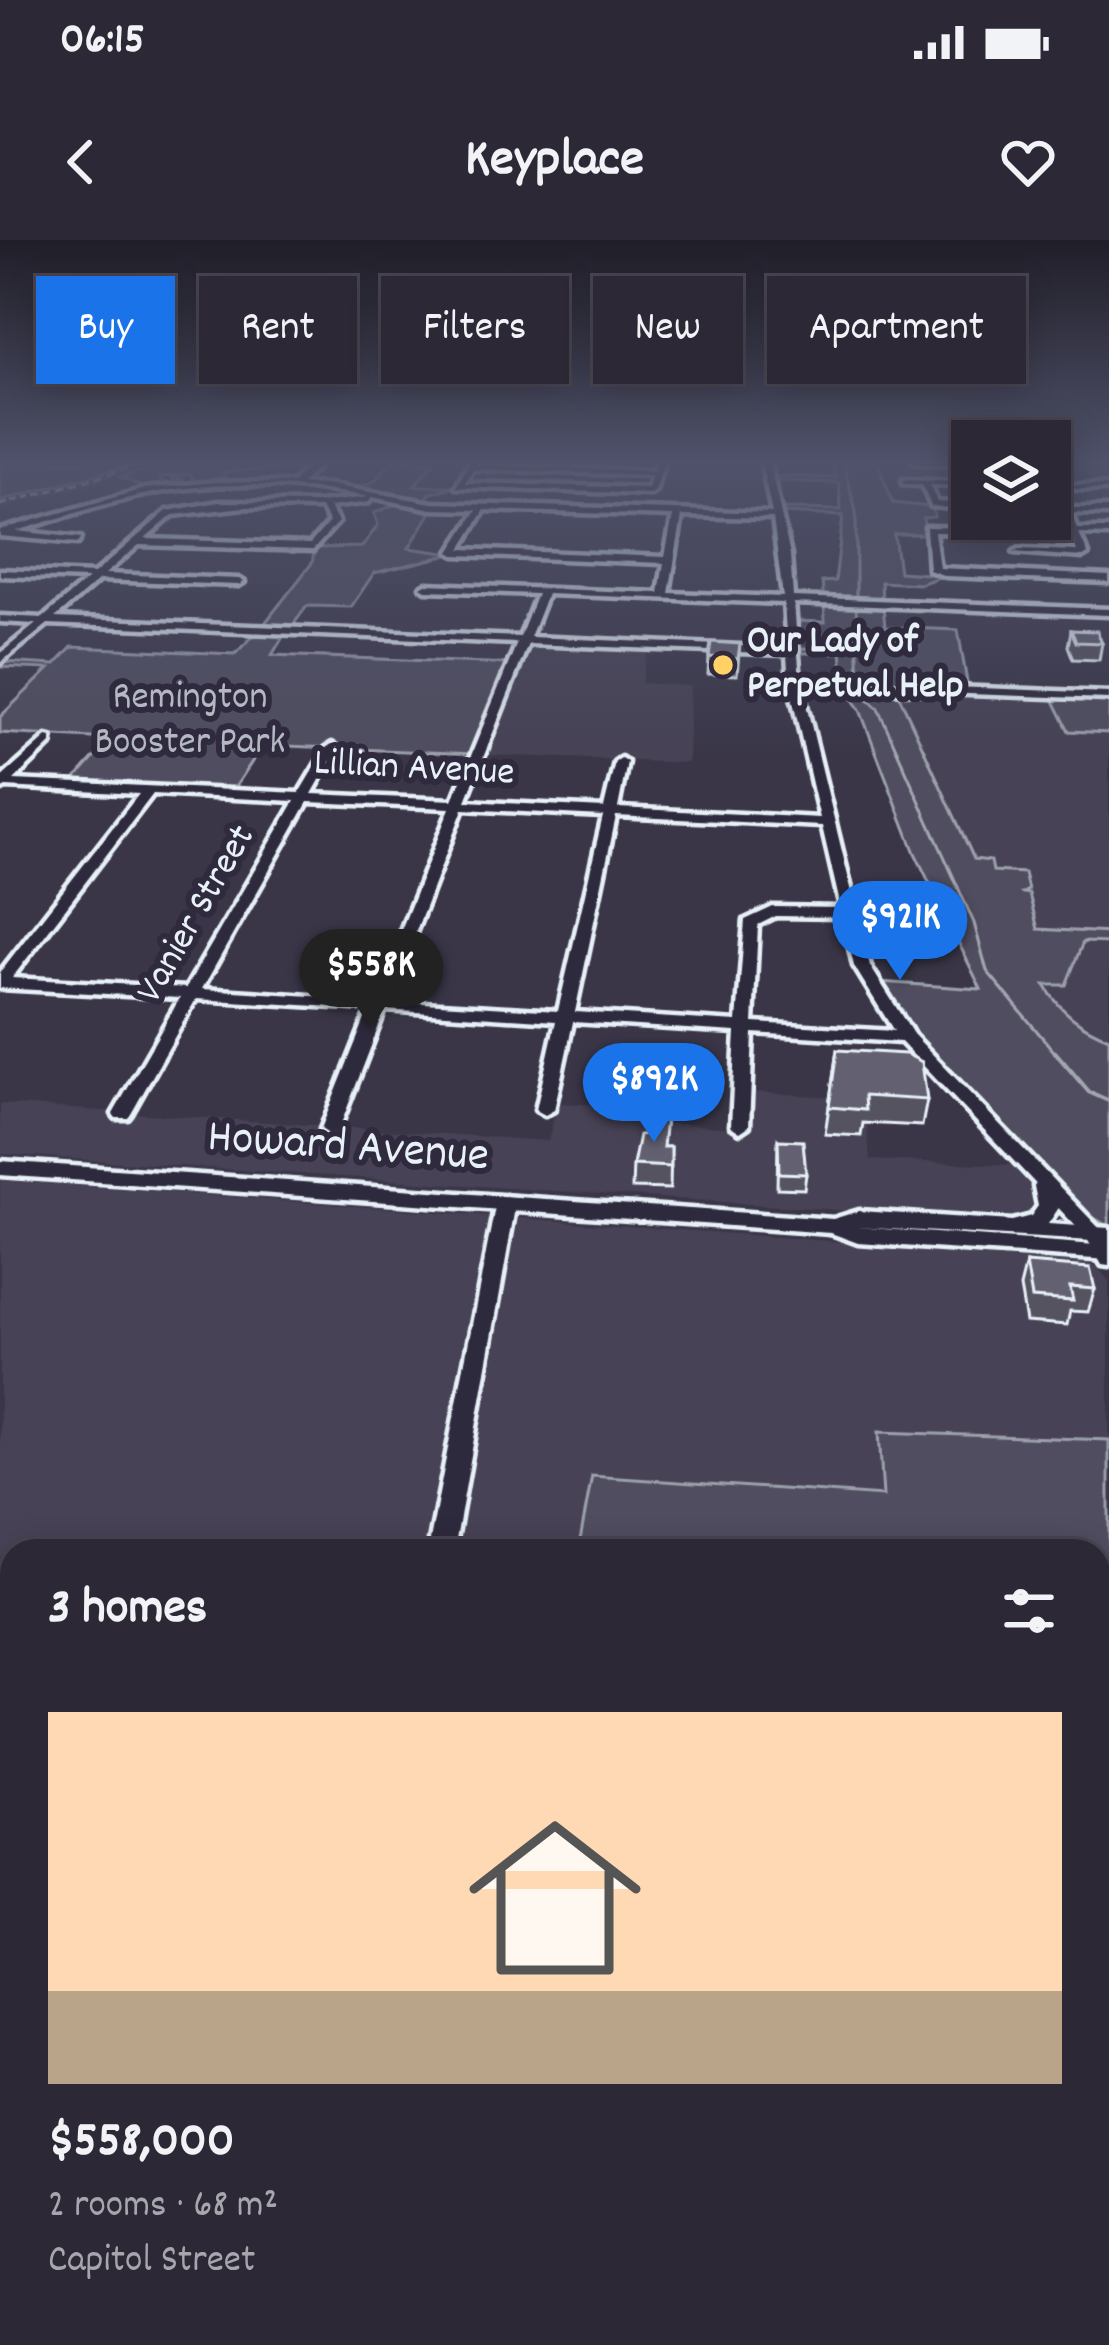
<!DOCTYPE html>
<html lang="en">
<head>
<meta charset="utf-8">
<style>
	:root { --surface:#2c2836; --page:#383442; --text:#f1f3f6; --muted:#a6a6ad; --line:#484451; --accent:#1a73e8 }
	body { margin:0; font-family:Dekko,sans-serif; background:var(--page); color:var(--text); height:100vh; display:flex; flex-direction:column; font-size:45px; white-space:nowrap }
	* { box-sizing:border-box; margin:0 }
	p { font-size:39px; color:var(--muted) }
	.icon { flex:none; width:66px; height:66px; fill:none; stroke:currentColor; stroke-width:2; stroke-linecap:round; stroke-linejoin:round }
	.map { position:relative; flex:1; overflow:hidden }
	.panel { position:absolute; left:0px; top:1299px; width:1110px; height:807px; display:flex; flex-direction:column; background:var(--surface); border-radius:36px 36px 0 0; box-shadow:0 6px 30px #0003,0 0 0 3px var(--line) }
	.panel>* { flex:none }
	.hud { position:absolute; left:36px; top:36px; width:1038px; height:108px; display:flex; gap:24px }
	.tools { position:absolute; left:951px; top:180px; display:grid; gap:24px }
	.tools a { display:grid; place-items:center; width:120px; height:120px; border-radius:0px; background:var(--surface); box-shadow:0 6px 30px #0003,0 0 0 3px var(--line); font-size:60px }
	.price { position:absolute; translate:-50% -102px; padding:0 27px; border-radius:42px; background:var(--accent); color:#fff; font-size:39px; line-height:78px; filter:drop-shadow(0 3px 6px #0008) }
	.price::after { content:''; position:absolute; left:50%; top:72px; width:36px; height:27px; margin-left:-18px; background:inherit; clip-path:polygon(0 0,100% 0,50% 100%) }
	.price.active { background:#222; color:#fff }
	ul { padding:0; list-style:none }
	li { display:grid; align-content:center; gap:24px; height:636px; padding:0 48px }
	li+li { border-top:3px solid var(--line) }
	li span { display:grid; place-items:center; height:372px; border-radius:0px; color:#555 }
	li>.icon { margin-inline-start:auto }
	span .icon { width:216px; height:216px; fill:#fffc; stroke-width:1 }
	li b { font-size:51px }
	h2 { display:flex; justify-content:space-between; align-items:center; height:144px; padding:0 48px; font-size:51px }
	.tag { padding:0 42px; border-radius:0px; background:var(--surface); box-shadow:0 6px 30px #0003,0 0 0 3px var(--line); font-size:42px; line-height:108px }
	.tag.active { background:var(--accent); color:#fff }
	.status { display:flex; justify-content:space-between; align-items:center; height:84px; padding:0 60px; background:var(--surface); direction:ltr }
	.status svg { height:33px; fill:currentColor }
	header { display:flex; justify-content:space-between; align-items:center; height:156px; padding:0 48px; background:var(--surface); font-size:54px; font-weight:700 }
	.map>svg:first-child { display:block }
	.built { fill:#464354 }
	.green { fill:#504e5f; stroke:#9ca0ac; stroke-width:3 }
	.lines { fill:none; stroke-linecap:round; stroke-linejoin:round }
	.stream-far1 { stroke:#a2a6b1; stroke-width:3 }
	.stream { stroke:#a2a6b1; stroke-width:4.5 }
	.minor-casing { stroke:#e8f1f8; stroke-width:9 }
	.major-casing { stroke:#e8f1f8; stroke-width:9 }
	.minor { fill:#2f2a3d; fill-rule:evenodd }
	.major { fill:#2f2a3d; fill-rule:evenodd }
	.rail-far1 { stroke:#e8f1f8; stroke-width:3; stroke-dasharray:8 4.5; stroke-linecap:butt }
	.rail { stroke:#e8f1f8; stroke-width:8; stroke-dasharray:28 14; stroke-linecap:butt }
	.wall { fill:#555361; stroke:#e8f1f8; stroke-width:3 }
	.building { fill:#636171; stroke:#e8f1f8; stroke-width:3 }
	.poi-dot { fill:#ffd166; stroke:#2f2a3d; stroke-width:4.5 }
	.labels { text-anchor:middle; dominant-baseline:central; stroke-width:12; stroke-linejoin:round; paint-order:stroke }
	.far-poi-label { font-size:39px; font-weight:bold; fill:#e8f1f8; stroke:#2f2a3d; text-anchor:start }
	.far-park-label { font-size:39px; fill:#b3b8c2; stroke:#2f2a3d }
	.far-street-label { font-size:39px; fill:#e8f1f8; stroke:#2f2a3d }
	.street-label { font-size:48px; fill:#e8f1f8; stroke:#2f2a3d }
</style>
</head>
<body>
<div class="status"><b>06:15</b><svg viewBox="0 0 49 12"><path d="M0 12V9h3v3zM5 12V6h3v6zM10 12V3h3v9zM15 12V0h3v12zM26 1h20v11H26zM47 4h2v5h-2z"/></svg></div>
<header><svg class="icon" aria-label="back" viewBox="0 0 24 24"><path d="M15 5l-7 7 7 7"/></svg>Keyplace<svg class="icon" aria-label="heart" viewBox="0 0 24 24"><path d="M12 20l-8-8c-3-5 5-10 8-4 3-6 11-1 8 4z"/></svg></header>
<div class="map">
<svg width="1109" height="2105" viewBox="0 0 1109 2105">
	<rect width="100%" height="100%" fill="#3a3648"/>
	<filter id="ink" filterUnits="userSpaceOnUse"><feTurbulence type="fractalNoise" baseFrequency=".00833" numOctaves="2"/><feDisplacementMap in="SourceGraphic" scale="24" xChannelSelector="R" yChannelSelector="G"/><feConvolveMatrix kernelMatrix="1 2 1 2 8 2 1 2 1" color-interpolation-filters="sRGB"/></filter>
	<g filter="url(#ink)">
		<g class="built">
			<path d="M144 221H172L0 270V261Z"/>
			<path d="M530 402 649 406 641 443 690 446 688 523 486 515Z"/>
			<path d="M896 449 1051 455 1069 491 1109 493V798L1087 790 1056 764 974 620Z"/>
			<path d="M752 852 865 859 870 920 1013 925 1043 959 1037 976 989 980 0 914V864L548 901 558 863 646 867 644 881 746 889Z"/>
			<path d="M0 940 1077 1019 1098 1028 1109 1041V1200L880 1192 884 1256 593 1236 578 1311H12V1354L0 1353Z"/>
			<path d="M12 1399V2094H1098V1464L1109 1465V2105H0V1422Z"/>
		</g>
		<g class="green">
			<path d="M0 221H144L0 261Z"/>
			<path d="M177 221H315L307 228 225 232 222 243 187 245 183 242 195 240 190 234 159 237 164 243 174 242 170 236 184 240 177 241 179 246 148 250 121 237Z"/>
			<path d="M392 221H435L414 246H455L429 254 425 264 352 250 375 241Z"/>
			<path d="M831 221H877L893 263 933 267 934 277 923 278 926 294H894L899 332 945 335 920 344 881 342 882 362 824 361 822 342 835 341 843 276 782 273V269L841 270 839 243 777 241V236L836 238Z"/>
			<path d="M396 264 434 267 409 308 453 314 374 333 351 367 307 366 290 389 261 388 312 323 315 308 362 307 378 285 374 273Z"/>
			<path d="M824 363 883 365 885 387 958 390 968 448 845 443 841 413H799V408L841 409 838 395 794 393V381L825 382Z"/>
			<path d="M258 391 286 392 272 415 512 424 475 514 263 505 232 552 69 546 111 499 0 493V477L49 429 0 427 3 422 55 425 72 407 235 414Z"/>
			<path d="M844 447 896 449 974 619 991 621 993 631 1024 633 1028 650 1023 653 1029 654 1038 689 1109 693V703L1083 702 1066 745H1045C1060 772 1081 787 1109 798V987L1076 967 914 794 878 742 981 749 915 613 860 470Z"/>
			<path d="M1051 455 1109 458V493L1069 491Z"/>
			<path d="M879 1192 1109 1200V1333L1101 1334 1109 1370V1465L1098 1464V1311H578L592 1236 883 1256Z"/>
		</g>
		<g class="lines">
			<g class="stream-far1">
				<path d="M843 221 856 272V361"/>
				<path d="M856 366 859 442"/>
				<path d="M859 451 878 468 974 683 987 731 1057 815"/>
			</g>
			<path class="stream" d="M1055 812 1089 852 1109 861"/>
			<defs>
				<g id="minor">
					<path d="M314 221H323L301 244 331 245 432 263 772 273 761 221H769L790 315 793 357 1109 369V375L794 363 800 441 1109 453V459L802 448 870 726 913 794 1101 990 1109 1002V1026L1102 1025 1086 997 901 802 753 793 749 886 740 892 731 886 736 792 573 782 554 870 545 875 536 870 556 781 385 770 339 889 330 895 321 889 369 769 196 759 131 874 128 878H116L113 874 180 758 0 748V732L139 554 6 547 0 550V539L47 497 51 498V504L14 540 299 553 326 508 332 504 338 508 312 554 453 560 517 403 48 384 0 423V414L36 384 0 382V376L43 378 88 339 0 336V330L94 334 167 271 219 262 319 263 368 257C298 243 214 240 143 255 100 264 58 279 16 291L81 298 78 303 0 296V290L144 249 215 242 292 243ZM372 257 432 269 477 270 450 312 455 315 664 323 659 353 426 344 421 347 426 350 537 354 520 397 55 378 99 340 239 345 244 342 239 339 105 334 139 305 313 310 338 282 329 267 369 262ZM244 267 321 268 329 282 310 304 145 299 173 275ZM485 270 673 276 665 317 461 309ZM682 276 773 278 783 357 669 353ZM547 354 784 363 787 408 530 397ZM528 404 787 414 789 444 820 578 618 568 627 522 621 518 615 522 604 568 466 561ZM153 554 295 561 186 748 12 738ZM308 562 450 568 373 760 202 749ZM463 569 603 576 558 771 389 761ZM616 576 822 586 841 668 773 667 745 680 737 782 575 772ZM776 676 843 677 854 726 894 791 753 783 758 685Z"/>
					<path d="M470 221H478L476 225 653 231 656 221H664L655 251 651 254 456 247ZM473 229 652 235 648 248 465 243Z"/>
					<path d="M912 221 972 222V226L916 223Z"/>
					<path d="M903 240 972 242V246L930 245 937 262 972 264V270L931 266 922 245 903 244Z"/>
					<path d="M1050 244 1109 246V250L1050 248Z"/>
					<path d="M1053 268H1109V274L1071 273 1077 289H1109V295L1079 294 1088 314 1083 317 1014 312 1019 309 1077 311 1070 294 934 292 939 328 1109 336V342L946 336 929 330 926 287 1068 289 1062 273 1053 272Z"/>
					<path d="M506 956 516 962 454 1311H428L496 962Z"/>
				</g>
				<path id="major" d="M0 921 833 979 859 971 1012 981 1031 976 1038 966 1034 946 1045 939 1056 946 1060 966 1048 984 1109 988V1002L856 987 1109 1006V1020L858 1003 831 993 0 935Z"/>
			</defs>
			<use href="#minor" class="minor-casing"/>
			<use href="#major" class="major-casing"/>
			<use href="#minor" class="minor"/>
			<use href="#major" class="major"/>
			<path class="rail-far1" d="M0 265 155 221"/>
			<g class="rail">
				<path d="M897 2094 919 2105"/>
				<path d="M998 2094 1015 2105"/>
				<path d="M41 2105 64 2094"/>
				<path d="M525 2105 555 2094"/>
			</g>
		</g>
		<g class="wall">
			<path d="M1071 390 1102 403 1099 420 1073 419 1068 406Z"/>
			<path d="M740 404 737 435 708 434 709 417Z"/>
			<path d="M837 810 927 860 922 886 863 883 861 896 825 894Z"/>
			<path d="M778 900 806 934 804 949 777 948Z"/>
			<path d="M664 907H671L670 949 632 948 633 925Z"/>
			<path d="M1026 1023 1095 1049 1088 1072 1070 1071 1067 1085 1026 1082 1020 1047Z"/>
		</g>
		<g class="building">
			<path d="M1071 390 1097 391 1102 403 1076 402Z"/>
			<path d="M711 402 740 404 738 419 709 417Z"/>
			<path d="M837 810 906 814 922 822 927 860 864 856 865 870 829 867Z"/>
			<path d="M658 868 667 869 663 907H671V927L633 925 639 895 653 893Z"/>
			<path d="M778 900 803 901 806 934 779 933Z"/>
			<path d="M1026 1023 1090 1028 1095 1049 1070 1047 1073 1061 1032 1058Z"/>
		</g>
	</g>
	<linearGradient id="sky" x2="0" y2="1"><stop stop-color="#201e28"/><stop offset="0.43" stop-color="#4f526a"/><stop offset="1" stop-color="#4f526a" stop-opacity="0"/></linearGradient>
	<rect width="1109" height="516" fill="url(#sky)"/>
	<circle class="poi-dot" cx="723" cy="425" r="12"/>
	<g class="labels">
		<g class="far-poi-label">
			<text x="747" y="403">Our Lady of<tspan x="747" dy="45">Perpetual Help</tspan></text>
		</g>
		<g class="far-park-label">
			<text x="190" y="459">Remington<tspan x="190" dy="45">Booster Park</tspan></text>
		</g>
		<g class="far-street-label">
			<text transform="translate(414 530) rotate(3)">Lillian Avenue</text>
			<text transform="translate(198 675) rotate(-60)">Vanier Street</text>
		</g>
		<g class="street-label">
			<text transform="translate(348 909) rotate(4)">Howard Avenue</text>
		</g>
	</g>
</svg>
<div class="tools">
<a><svg class="icon" aria-label="layers" viewBox="0 0 24 24"><path d="M12 4l9 5-9 5-9-5zM3 14l9 5 9-5"/></svg></a>
</div>
<b class="price" style="left:900px;top:743px">$921K</b>
<b class="price active" style="left:371px;top:791px">$558K</b>
<b class="price" style="left:654px;top:905px">$892K</b>
<div class="hud">
<a class="tag active">Buy</a>
<a class="tag">Rent</a>
<a class="tag">Filters</a>
<a class="tag">New</a>
<a class="tag">Apartment</a>
</div>
<section class="panel">
<h2>3 homes<svg class="icon" aria-label="filters" viewBox="0 0 24 24"><path d="M4 7h16M4 17h16"/><circle cx="9" cy="7" r="2"/><circle cx="15" cy="17" r="2"/></svg></h2>
<ul>
<li><span style="background:linear-gradient(#ffd9b3 75%,#b9a48a 0)"><svg class="icon" aria-label="home" viewBox="0 0 24 24"><path d="M3 11l9-7 9 7M6 9v11h12V9"/></svg></span><div><b>$558,000</b><p>2 rooms · 68 m²</p><p>Capitol Street</p></div></li>
</ul>
</section>
</div>
</body>
</html>
